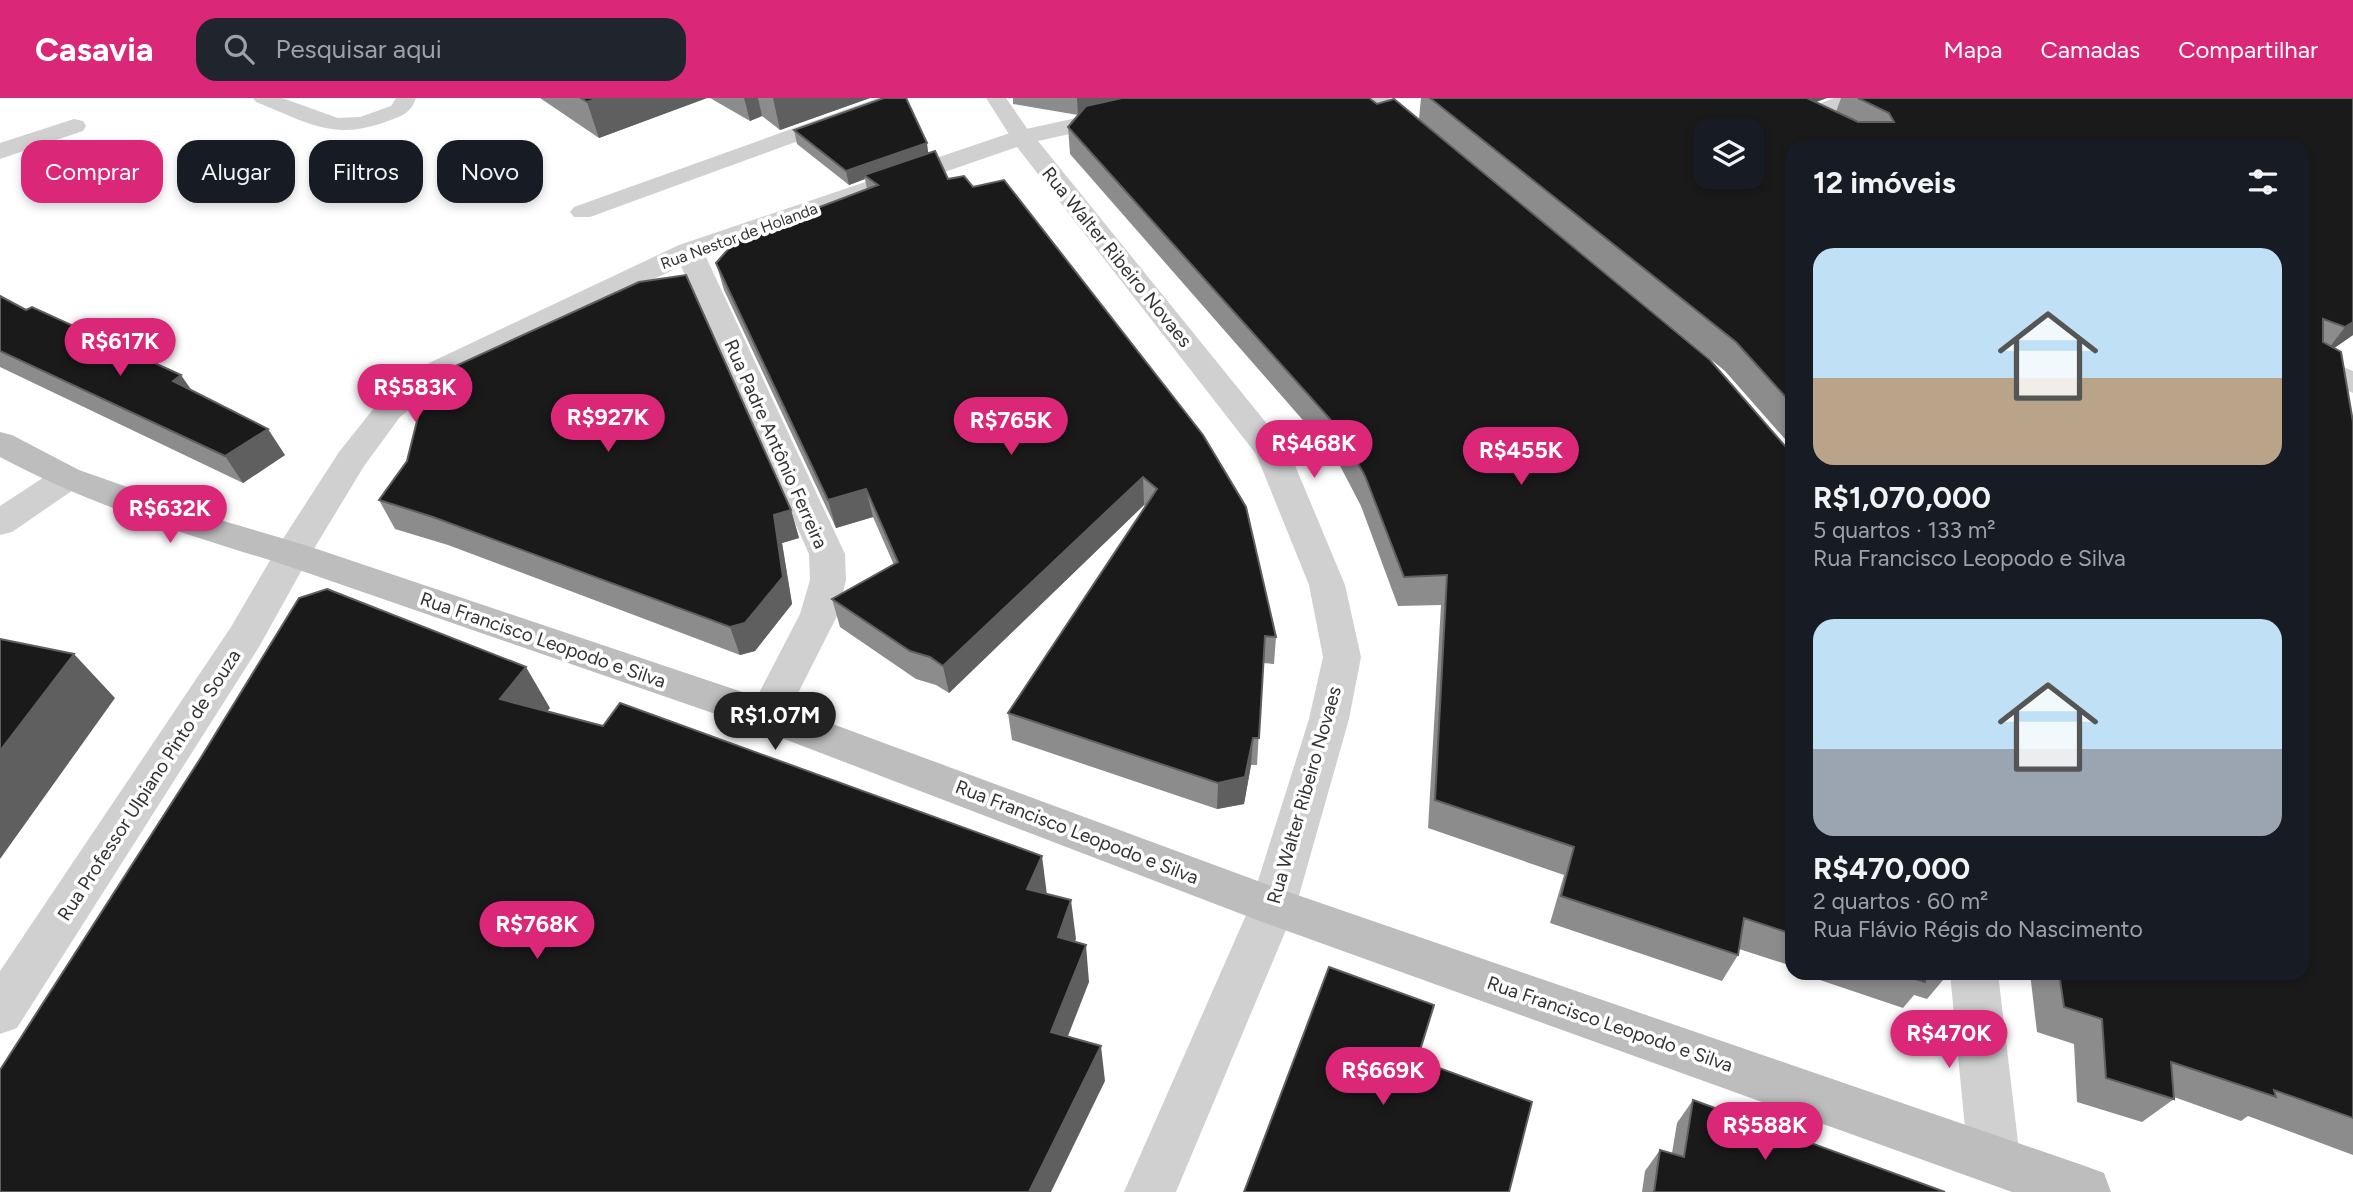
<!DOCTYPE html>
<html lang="pt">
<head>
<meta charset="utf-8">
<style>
	:root { --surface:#171b24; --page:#20242c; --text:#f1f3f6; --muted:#9ea1a6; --accent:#db2777 }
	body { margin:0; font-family:Figtree,sans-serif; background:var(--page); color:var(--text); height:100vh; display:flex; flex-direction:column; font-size:26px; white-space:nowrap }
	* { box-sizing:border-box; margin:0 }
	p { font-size:23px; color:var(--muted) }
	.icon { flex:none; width:38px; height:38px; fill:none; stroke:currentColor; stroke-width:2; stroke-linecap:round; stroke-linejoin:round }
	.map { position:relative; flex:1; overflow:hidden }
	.side { position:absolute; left:1785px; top:42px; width:525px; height:840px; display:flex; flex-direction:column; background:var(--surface); border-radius:21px; box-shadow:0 4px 10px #0003 }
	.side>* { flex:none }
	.top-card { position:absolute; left:21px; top:42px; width:665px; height:63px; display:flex; gap:14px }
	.tools { position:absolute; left:1694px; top:21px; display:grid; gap:14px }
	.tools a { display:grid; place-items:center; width:70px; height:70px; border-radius:14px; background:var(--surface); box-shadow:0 4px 10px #0003; font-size:35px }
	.price { position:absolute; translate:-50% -60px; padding:0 16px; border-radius:24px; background:var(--accent); color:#fff; font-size:23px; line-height:46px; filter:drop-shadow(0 2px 4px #0008) }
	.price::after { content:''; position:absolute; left:50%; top:42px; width:21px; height:16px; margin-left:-10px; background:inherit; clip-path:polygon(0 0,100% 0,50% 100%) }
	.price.on { background:#222; color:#fff }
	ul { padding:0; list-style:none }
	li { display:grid; align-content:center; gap:14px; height:371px; padding:0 28px }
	li span { display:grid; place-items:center; height:217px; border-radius:21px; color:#555 }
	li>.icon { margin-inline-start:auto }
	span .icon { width:126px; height:126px; fill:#fffc; stroke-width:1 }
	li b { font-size:30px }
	h2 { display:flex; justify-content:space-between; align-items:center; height:84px; padding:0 28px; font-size:30px }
	.chip { padding:0 24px; border-radius:21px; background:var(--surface); box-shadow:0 4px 10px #0003; font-size:24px; line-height:63px }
	.chip.on { background:var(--accent); color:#fff }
	header { display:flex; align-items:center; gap:42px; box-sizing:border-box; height:98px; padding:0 35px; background:var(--accent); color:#fff }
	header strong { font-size:33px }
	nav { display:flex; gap:38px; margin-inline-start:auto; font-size:24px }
	.search { width:490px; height:63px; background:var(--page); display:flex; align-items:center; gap:18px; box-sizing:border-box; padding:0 24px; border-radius:21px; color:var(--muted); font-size:26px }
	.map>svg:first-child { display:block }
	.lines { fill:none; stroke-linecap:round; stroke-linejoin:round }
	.lane { fill:#d0d0d0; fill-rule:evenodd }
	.street { fill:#d0d0d0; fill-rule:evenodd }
	.secondary { fill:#bdbdbd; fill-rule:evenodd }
	.wall { fill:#8c8c8c }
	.shaded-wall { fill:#5f5f5f }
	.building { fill:#1a1a1a; stroke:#5f5f5f; stroke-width:2; fill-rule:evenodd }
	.labels { text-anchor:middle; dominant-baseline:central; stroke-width:7; stroke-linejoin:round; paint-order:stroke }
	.far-street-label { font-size:16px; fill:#333; stroke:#fff }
	.street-label { font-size:19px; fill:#333; stroke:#fff }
</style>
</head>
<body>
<header>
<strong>Casavia</strong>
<div class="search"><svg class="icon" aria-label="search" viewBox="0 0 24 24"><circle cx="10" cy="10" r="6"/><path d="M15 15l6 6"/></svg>Pesquisar aqui</div>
<nav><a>Mapa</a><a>Camadas</a><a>Compartilhar</a></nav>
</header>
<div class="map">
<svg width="2353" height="1094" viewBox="0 0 2353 1094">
	<rect width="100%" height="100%" fill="#fff"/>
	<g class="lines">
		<g class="lane">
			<path d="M253 0H282L338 20 360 19 391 8 396 0H416C411 15 402 18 388 23 333 44 307 24 256 4Z"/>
			<path d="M878 0H908L905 4 590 119H574L570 114 574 109Z"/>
			<path d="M986 0H1006L1033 39 1030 44H1014Z"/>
		</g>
		<g class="street">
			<path d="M1167 0H1213L1210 5 1201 7 1038 43 1289 353 1345 487 1361 559 1349 621 1296 808 1176 1094H1124L1250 808 1309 621 1323 559 1309 487 1256 356 1017 49 705 157 845 456 846 482 838 516 781 629 767 634 753 629 747 618 800 516 810 482 809 456 681 168 451 279 400 319 364 368 309 459 259 549 17 930 0 936V873L231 529 279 447 339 354 378 305 429 265 679 147 1013 34Z"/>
			<path d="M1362 0H1389L1433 39 1429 44 1420 47 1411 44Z"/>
			<path d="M1834 0H1868L1865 5C1845 13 1819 29 1798 24L1795 19 1798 14Z"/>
			<path d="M74 21 83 23 86 28 83 33 0 61V45Z"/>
			<path d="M2303 252 2353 273V295L2303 273Z"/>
			<path d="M67 369 79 372 84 380 79 388 12 434 0 437V408L55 372Z"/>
			<path d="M1950 875H1998L2020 1061 2012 1079 1994 1087 1976 1079 1968 1061Z"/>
		</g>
		<path class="secondary" d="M0 334 12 337 79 372 227 424 305 447 781 607 1277 790 2085 1068 2104 1075 2111 1094H2012L1257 822 753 629 279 465C184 436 88 406 0 359Z"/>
	</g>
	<g class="wall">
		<path d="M540 0H707L599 40Z"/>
		<path d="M710 0H870L780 32 762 18 750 23Z"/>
		<path d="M1013 0H1369L1792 356V868L1739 851 1738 857 1722 883 1550 825 1564 777 1428 730 1441 507 1398 508 1361 408 1336 360 1070 56 1068 29 1078 17 1013 6Z"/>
		<path d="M1421 0H1827L1816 4 1836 14 1841 0H2353V237L2334 250 2353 324V1057L2248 1018 2241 1023 2174 999V1001L2142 1024 2077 1004 2074 946 2037 934 2030 875H2303L1792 49V349L1725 273 1419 21Z"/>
		<path d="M794 32 929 55 1276 539 1274 566 1263 565 1257 667H1251L1244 706 1217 711 1012 642 1008 615 1145 408 1144 407 949 595 936 587 916 581 840 529 832 501 894 467 873 419 836 430 724 192 716 165 867 91 865 81 849 87 797 46Z"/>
		<path d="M0 198 26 212 192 292 285 357 243 385 0 269Z"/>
		<path d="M407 363 791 412 799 440 782 445 792 506 755 553 740 557 448 447 395 431 379 402Z"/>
		<path d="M1814 875H1949L1927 901 1914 897 1903 910 1814 880Z"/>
		<path d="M1693 1002 1945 1094H1642L1645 1073 1660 1052 1672 1055 1677 1025Z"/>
	</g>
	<g class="shaded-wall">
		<path d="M598 0H707L599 40 587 4Z"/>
		<path d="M744 0H758L762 18 750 23Z"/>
		<path d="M773 0H870L780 32Z"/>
		<path d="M1077 0H1155L1078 17Z"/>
		<path d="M1811 0H1827L1808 7Z"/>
		<path d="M927 45 929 60 864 77 865 81 849 87 846 73Z"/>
		<path d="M2353 224V237L2323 258 2345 229Z"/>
		<path d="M181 277 199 303 173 283Z"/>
		<path d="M268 331 285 357 243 385 225 358Z"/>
		<path d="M1143 379 1144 407 949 595 943 568Z"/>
		<path d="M866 391 873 419 836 430 828 402Z"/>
		<path d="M791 412 799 440 782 445 792 506 755 553 740 557 730 529 774 417Z"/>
		<path d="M74 556 115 600 0 761V653Z"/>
		<path d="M526 569 550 610 524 642 500 601Z"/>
		<path d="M1253 640 1251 667 1244 706 1217 711 1218 685Z"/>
		<path d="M1042 758 1047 797 1027 791Z"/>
		<path d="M1071 802 1076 841 1063 877 1058 839Z"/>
		<path d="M1086 847 1089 884 1056 969 1051 934Z"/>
		<path d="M1101 948 1105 983 1051 1094H1029Z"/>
	</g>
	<g class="building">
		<path d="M581 0H598L587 4Z"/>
		<path d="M884 0H906L927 45 846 73 794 32Z"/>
		<path d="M1122 0H1369L1377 6 1394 1 1710 262 1792 356V836L1744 820 1738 857 1561 798 1574 749 1435 702 1447 477 1404 479 1365 378 1339 331 1068 29 1086 8Z"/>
		<path d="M1430 0H1807L1858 24H1894L1889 15 1858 0H2353V224L2345 229 2323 221V244L2341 254 2353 324V1020L2274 992 2276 999 2171 964 2174 1001 2106 980 2102 921 2064 909 2059 875H2303V49H1792V306L1736 244ZM1706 33H1752V79H1706Z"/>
		<path d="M935 53 948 81 964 78 973 89 1004 82 1203 337 1246 409 1276 539 1265 538 1259 640H1253L1245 679 1218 685 1008 615 1157 391 1143 379 943 568 930 559 910 553 832 501 898 464 866 391 828 402 716 165 738 140 878 87 864 77Z"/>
		<path d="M686 177 791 412 774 417 783 479 745 525 730 529 433 419 379 402 407 363 424 295 438 276 639 184Z"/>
		<path d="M0 198 26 212 32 209 181 277 173 283 268 331 225 358 0 253Z"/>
		<path d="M327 491 526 569 500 601 603 628 620 605 1042 758 1027 791 1071 802 1058 839 1086 847 1051 934 1101 948 1029 1094H0V972L200 661 299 500Z"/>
		<path d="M0 541 74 556 0 653Z"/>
		<path d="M1329 869 1434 907 1417 962 1532 1004 1509 1094H1244Z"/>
		<path d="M1897 875H1925V884Z"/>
		<path d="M1693 1002 1945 1094H1654L1660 1052 1684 1059Z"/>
	</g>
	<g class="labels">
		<g class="far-street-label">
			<text transform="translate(739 138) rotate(-20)">Rua Nestor de Holanda</text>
		</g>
		<g class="street-label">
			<text transform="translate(1117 159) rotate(51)">Rua Walter Ribeiro Novaes</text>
			<text transform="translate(776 346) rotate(66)">Rua Padre Antônio Ferreira</text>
			<text transform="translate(543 542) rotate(19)">Rua Francisco Leopodo e Silva</text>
			<text transform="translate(149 687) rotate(-57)">Rua Professor Ulpiano Pinto de Souza</text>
			<text transform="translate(1304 697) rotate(-74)">Rua Walter Ribeiro Novaes</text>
			<text transform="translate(1077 734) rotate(21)">Rua Francisco Leopodo e Silva</text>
			<text transform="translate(1610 926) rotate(19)">Rua Francisco Leopodo e Silva</text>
		</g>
	</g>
</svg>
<div class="tools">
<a><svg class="icon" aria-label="layers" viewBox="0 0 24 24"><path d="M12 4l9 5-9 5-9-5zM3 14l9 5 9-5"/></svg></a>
</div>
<b class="price" style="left:120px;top:280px">R$617K</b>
<b class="price" style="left:415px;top:326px">R$583K</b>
<b class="price" style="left:608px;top:356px">R$927K</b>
<b class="price" style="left:1011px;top:359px">R$765K</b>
<b class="price" style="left:1314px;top:382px">R$468K</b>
<b class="price" style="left:1521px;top:389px">R$455K</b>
<b class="price" style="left:170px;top:447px">R$632K</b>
<b class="price on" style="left:775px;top:654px">R$1.07M</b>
<b class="price" style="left:537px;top:863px">R$768K</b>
<b class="price" style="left:1949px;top:972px">R$470K</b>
<b class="price" style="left:1383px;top:1009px">R$669K</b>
<b class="price" style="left:1765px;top:1064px">R$588K</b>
<div class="top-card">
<a class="chip on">Comprar</a>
<a class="chip">Alugar</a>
<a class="chip">Filtros</a>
<a class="chip">Novo</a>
</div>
<section class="side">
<h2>12 imóveis<svg class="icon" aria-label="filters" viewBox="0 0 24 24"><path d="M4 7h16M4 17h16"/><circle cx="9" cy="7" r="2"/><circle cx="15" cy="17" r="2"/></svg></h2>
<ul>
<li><span style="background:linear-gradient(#bfe0f5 60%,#b9a48a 0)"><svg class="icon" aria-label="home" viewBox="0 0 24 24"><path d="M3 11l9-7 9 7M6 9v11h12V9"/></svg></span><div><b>R$1,070,000</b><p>5 quartos · 133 m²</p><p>Rua Francisco Leopodo e Silva</p></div></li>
<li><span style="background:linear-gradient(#bfe0f5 60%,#9aa5b1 0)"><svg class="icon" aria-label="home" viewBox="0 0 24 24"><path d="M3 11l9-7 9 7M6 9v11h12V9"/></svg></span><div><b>R$470,000</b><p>2 quartos · 60 m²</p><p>Rua Flávio Régis do Nascimento</p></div></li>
</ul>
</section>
</div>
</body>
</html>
